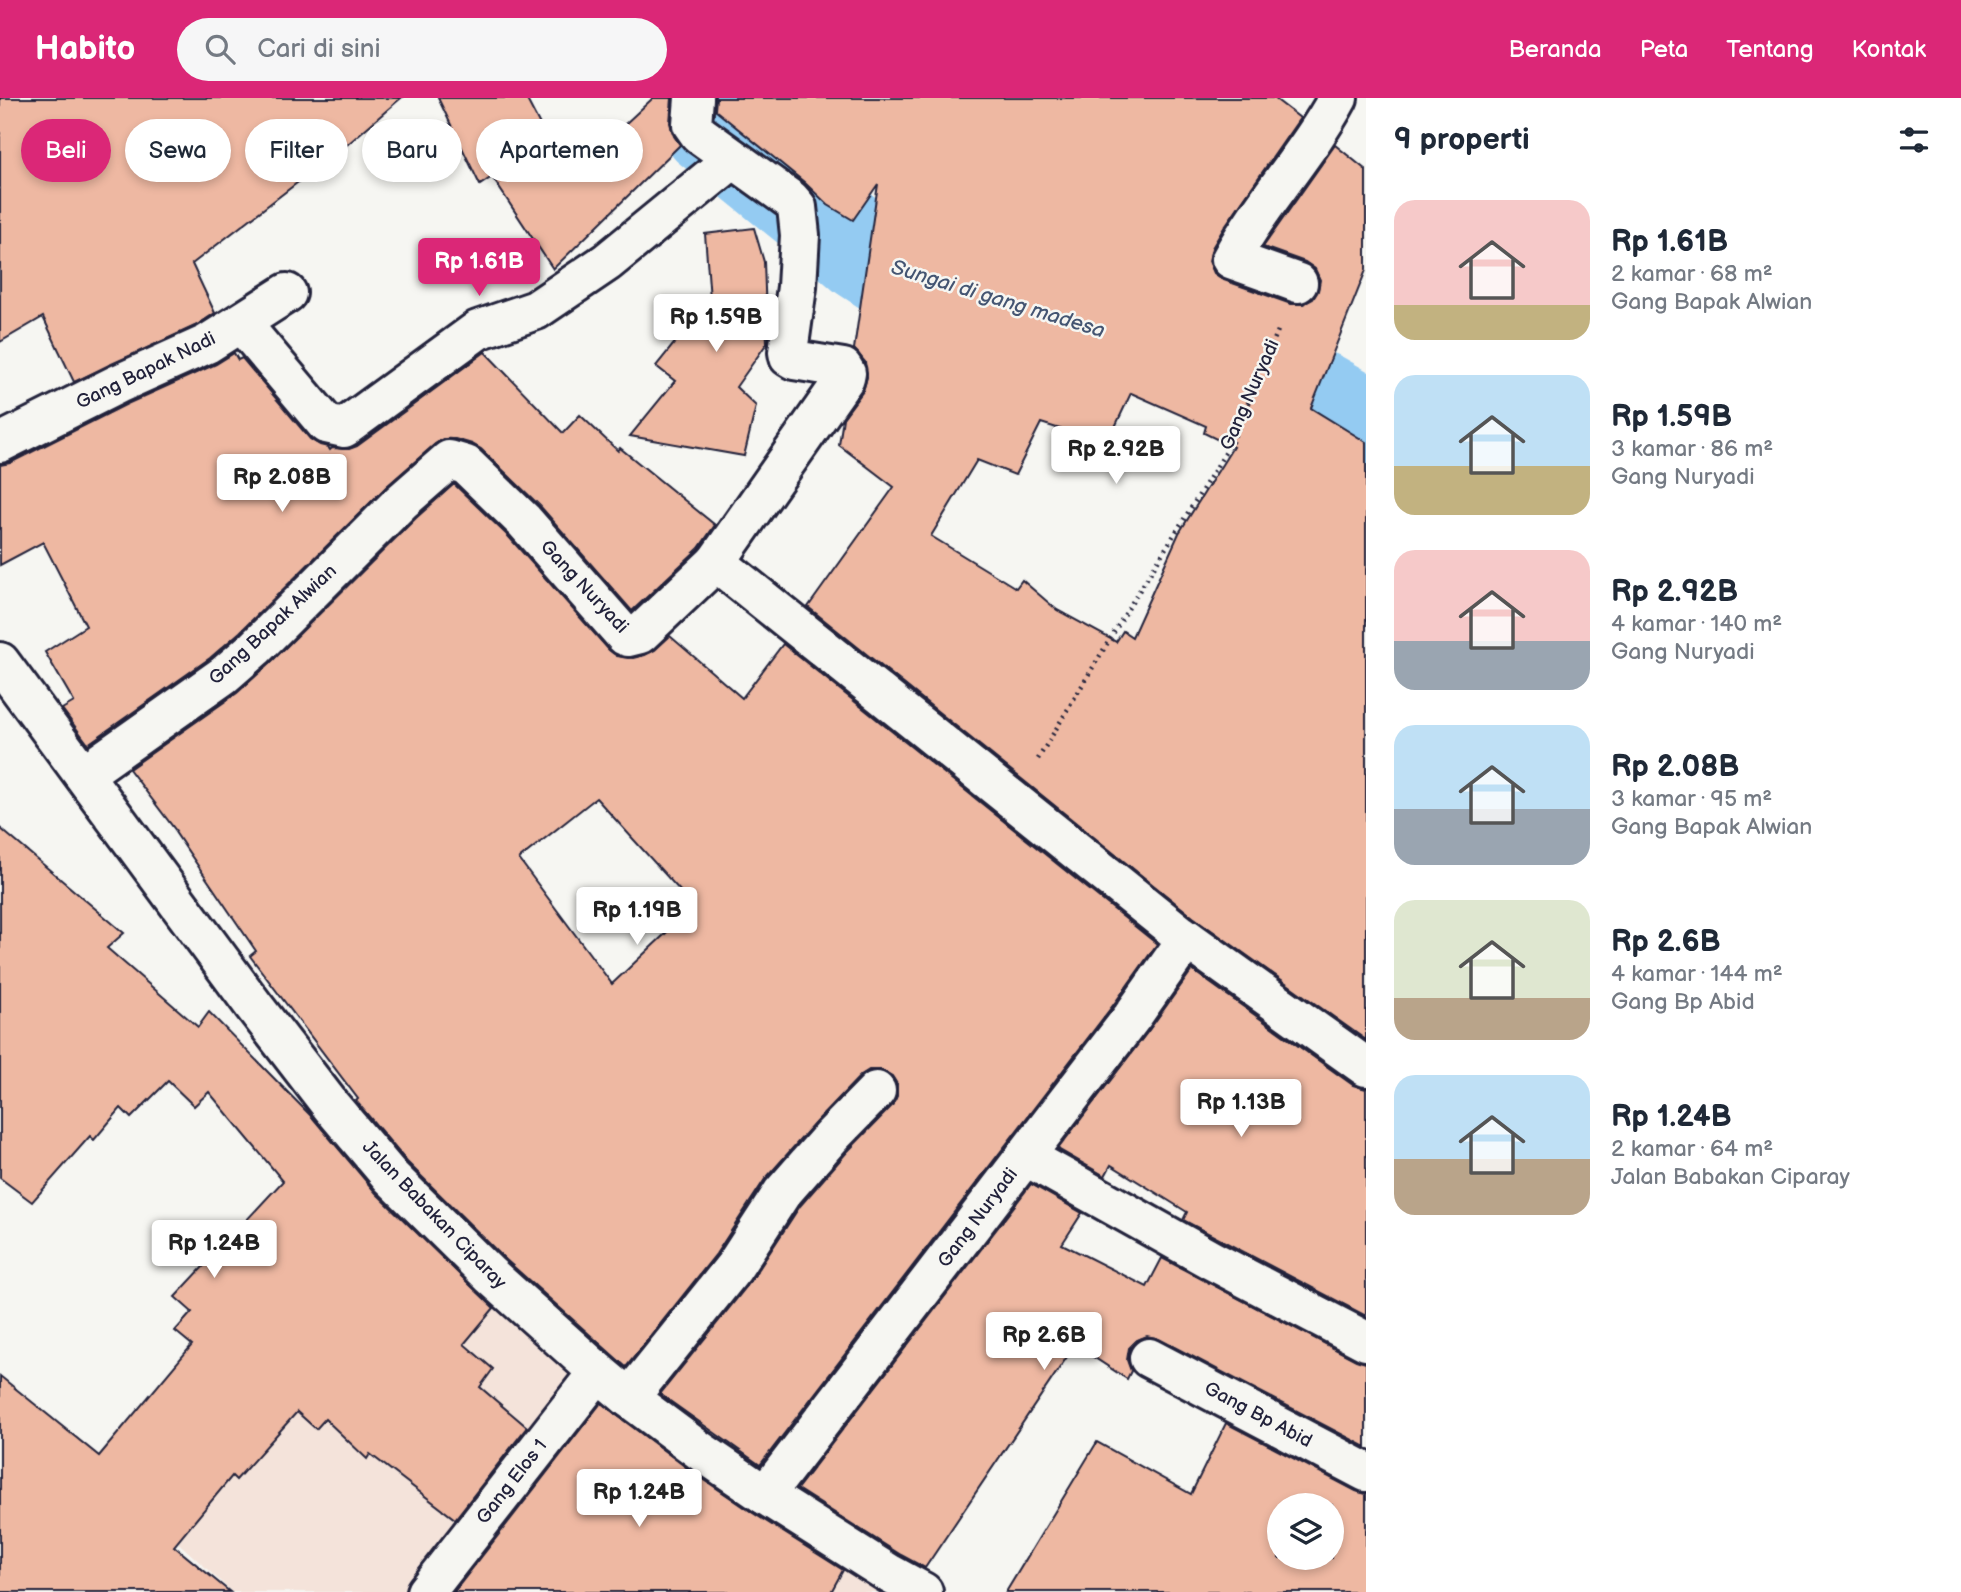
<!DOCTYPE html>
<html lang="id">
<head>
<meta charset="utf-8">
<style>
	:root { --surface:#fff; --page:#f6f6f7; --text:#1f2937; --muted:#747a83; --accent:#db2777 }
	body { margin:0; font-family:"Balsamiq Sans",sans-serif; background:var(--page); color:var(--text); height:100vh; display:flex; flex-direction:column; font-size:26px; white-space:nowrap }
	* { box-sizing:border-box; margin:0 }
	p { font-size:23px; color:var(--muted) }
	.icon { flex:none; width:38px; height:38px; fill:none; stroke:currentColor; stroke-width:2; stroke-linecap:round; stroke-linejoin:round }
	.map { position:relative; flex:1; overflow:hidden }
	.drawer { display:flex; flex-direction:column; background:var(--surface); width:595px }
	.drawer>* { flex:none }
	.top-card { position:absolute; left:21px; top:21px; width:665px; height:63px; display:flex; gap:14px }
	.buttons { position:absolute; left:1267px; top:1395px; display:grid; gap:14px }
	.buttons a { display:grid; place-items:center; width:77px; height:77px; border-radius:50%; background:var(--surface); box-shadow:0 4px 10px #0003; font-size:35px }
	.price { position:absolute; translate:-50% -60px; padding:0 16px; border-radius:7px; background:#fff; color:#222; font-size:23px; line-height:46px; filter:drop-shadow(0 2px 4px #0008) }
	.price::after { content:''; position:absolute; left:50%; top:42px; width:21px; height:16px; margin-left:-10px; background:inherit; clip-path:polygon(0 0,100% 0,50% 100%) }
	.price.active { background:var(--accent); color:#fff }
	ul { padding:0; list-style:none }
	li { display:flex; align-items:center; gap:21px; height:175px; padding:0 28px }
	li span { display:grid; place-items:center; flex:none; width:196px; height:140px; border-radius:21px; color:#555 }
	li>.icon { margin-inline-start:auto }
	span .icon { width:84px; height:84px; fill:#fffc; stroke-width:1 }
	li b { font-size:30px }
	h2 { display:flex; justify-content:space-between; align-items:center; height:84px; padding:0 28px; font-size:30px }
	.tag { padding:0 24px; border-radius:32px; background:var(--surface); box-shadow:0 4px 10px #0003; font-size:24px; line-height:63px }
	.tag.active { background:var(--accent); color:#fff }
	header { display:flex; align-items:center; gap:42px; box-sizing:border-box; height:98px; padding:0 35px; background:var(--accent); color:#fff }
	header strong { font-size:33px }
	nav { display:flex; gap:38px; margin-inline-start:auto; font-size:24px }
	.search { width:490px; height:63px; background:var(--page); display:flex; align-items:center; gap:18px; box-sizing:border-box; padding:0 24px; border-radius:38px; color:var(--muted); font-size:26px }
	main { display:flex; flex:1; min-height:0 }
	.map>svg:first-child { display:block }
	.built { fill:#f4e3da }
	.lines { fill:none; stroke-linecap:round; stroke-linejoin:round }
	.river { stroke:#94cbf2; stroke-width:98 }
	.building { fill:#eeb8a2; stroke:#22223b; stroke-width:2; fill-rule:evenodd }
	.street-casing { stroke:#22223b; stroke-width:44 }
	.secondary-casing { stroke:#22223b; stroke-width:44 }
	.path { stroke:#22223b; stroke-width:4.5; stroke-dasharray:2 5; stroke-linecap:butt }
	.street { stroke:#f6f6f2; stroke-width:38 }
	.secondary { stroke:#f6f6f2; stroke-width:38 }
	.labels { text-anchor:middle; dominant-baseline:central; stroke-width:5; stroke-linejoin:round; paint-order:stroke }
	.street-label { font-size:19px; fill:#22223b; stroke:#f6f6f2 }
	.water-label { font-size:21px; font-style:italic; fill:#445572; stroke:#f6f6f2 }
</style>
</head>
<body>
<header>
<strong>Habito</strong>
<div class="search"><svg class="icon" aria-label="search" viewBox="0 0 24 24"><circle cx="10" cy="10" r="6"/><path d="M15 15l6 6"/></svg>Cari di sini</div>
<nav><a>Beranda</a><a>Peta</a><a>Tentang</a><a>Kontak</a></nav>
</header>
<main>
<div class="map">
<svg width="1366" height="1494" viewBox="0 0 1366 1494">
	<rect width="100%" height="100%" fill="#f6f6f2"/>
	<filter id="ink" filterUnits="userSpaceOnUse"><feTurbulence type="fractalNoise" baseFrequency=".0143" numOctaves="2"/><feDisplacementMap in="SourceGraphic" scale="14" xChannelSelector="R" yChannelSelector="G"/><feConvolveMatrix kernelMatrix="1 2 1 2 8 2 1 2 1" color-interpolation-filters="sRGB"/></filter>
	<g filter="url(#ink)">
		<path class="built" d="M369 1086 585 1275 922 1494H232L171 1438 0 1298 114 1373Z"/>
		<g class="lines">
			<g class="river">
				<path d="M711 28 821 117 865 155 885 168 913 177 995 198"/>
				<path d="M1273 285 1319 302 1358 324 1366 327"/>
			</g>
		</g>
		<g class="building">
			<path d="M0 0H401L333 59 332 58 192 166 215 215 197 227 74 284 43 219 0 244Z"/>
			<path d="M438 0H526L560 65 588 47 594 55 653 0H672L670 25 674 38 680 47 553 171 492 79 480 87Z"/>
			<path d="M716 0H1274L1300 20 1225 128 1212 150 1209 163 1214 175 1224 182 1291 206H1303L1313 201 1318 193 1320 182 1315 171 1305 164 1263 149 1335 47 1366 72V172L1311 310 1366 344V942L1193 819 808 509 894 389 839 347 843 320 863 293 867 279 865 264 854 251 878 86 853 122 828 107 804 84 715 12ZM1131 295 1206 328 1204 335 1233 349 1179 435 1132 539 1123 533 1116 544 1057 512 1022 482 1016 490 931 438 977 362 1015 377 1041 325 1107 346Z"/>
			<path d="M754 130 764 164 767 245 736 289 756 308 744 358 630 338 675 283 656 268 710 201 705 136Z"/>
			<path d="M485 254 563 335 580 317 618 353 620 350 715 427 699 450 632 513 540 408 481 351 472 346 455 341H444L435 346 387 388 240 534 210 560 88 646 62 611 74 604 45 554 86 528 43 444 0 467V367L10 365 127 306 216 266 234 255 238 262 242 260 310 341 320 347 328 349 330 352 332 350 349 351 357 348 405 313Z"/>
			<path d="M454 386 508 438 609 552 617 558 633 560 645 557 655 552 670 538 742 600 783 546 1157 846 1114 906 760 1367 660 1296 751 1183 800 1108 847 1054 892 1008 897 998V986L892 978 881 972H869L861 977 815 1025 765 1081 716 1156 626 1269 505 1161 407 1064 356 1003 358 1001 250 858 256 853 175 734 176 733 129 671 237 595 269 566 416 420ZM596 700 683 796 672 811 683 819 612 886 519 761Z"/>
			<path d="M0 730 124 835 107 850 198 929 209 914 312 1019 376 1095 494 1210 464 1246 493 1271 480 1289 527 1329 455 1421 370 1356 367 1361 325 1321 316 1331 297 1314 236 1382 232 1378 174 1448 230 1494H0V1278L99 1358 192 1247 175 1233 192 1214 175 1199 283 1083 209 994 194 1008 168 983 131 1020 121 1010 94 1042 90 1038 32 1104 0 1080Z"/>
			<path d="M1192 872 1353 987 1366 991V1218L1183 1122 1187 1114 1111 1067 1105 1078 1058 1051 1149 932Z"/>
			<path d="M1031 1086 1082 1115 1062 1146 1147 1189 1162 1160 1356 1262 1366 1265V1349L1159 1241 1147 1238 1137 1242 1129 1250 1127 1262 1131 1273 1127 1281 1075 1247 925 1470 901 1457 797 1391Z"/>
			<path d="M601 1305 687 1370 753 1415 843 1472 831 1494H454Z"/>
			<path d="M1226 1325 1356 1393 1366 1396V1494H1006L1097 1344 1191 1396ZM1279 1407H1332V1460H1279Z"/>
		</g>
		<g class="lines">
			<defs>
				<g id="street">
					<path d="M694 0 692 26 699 36 791 102 797 109 800 137 797 189 788 254 789 259 794 262 843 270 846 275 845 280 716 464"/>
					<path d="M1298 185 1231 161C1262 104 1307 57 1338 0"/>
					<path d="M241 225 326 326 344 330 478 232 536 212 607 164 733 61"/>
					<path d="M0 345 118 286 207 246 287 195"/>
					<path d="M84 676 224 577 255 550 401 404 449 362 466 367 524 423 625 538 628 539 640 536 716 464 1180 836 1366 969"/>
					<path d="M1025 1058 1211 1162 1366 1243"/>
					<path d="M1149 1260 1366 1374"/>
					<path d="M629 1300 734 1169 782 1095 831 1039 876 993"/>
					<path d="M765 1397 1132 919 1187 841"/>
					<path d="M426 1494 598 1274"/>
				</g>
				<path id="secondary" d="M0 564 254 908 331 1008 391 1079 490 1177 598 1274 629 1300 699 1352 765 1397 890 1476 923 1494"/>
			</defs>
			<use href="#street" class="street-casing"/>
			<use href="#secondary" class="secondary-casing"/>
			<path class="path" d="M1038 661 1131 506 1232 344 1279 230"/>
			<use href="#street" class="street"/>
			<use href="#secondary" class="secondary"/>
		</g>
	</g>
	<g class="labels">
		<g class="street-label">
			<text transform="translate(146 273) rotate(-26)">Gang Bapak Nadi</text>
			<text transform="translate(1250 297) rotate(-66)">Gang Nuryadi</text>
			<text transform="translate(584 489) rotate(47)">Gang Nuryadi</text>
			<text transform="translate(273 527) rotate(-43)">Gang Bapak Alwian</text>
			<text transform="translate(434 1117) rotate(46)">Jalan Babakan Ciparay</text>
			<text transform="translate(978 1120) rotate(-53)">Gang Nuryadi</text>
			<text transform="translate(1258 1317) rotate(28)">Gang Bp Abid</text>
			<text transform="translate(512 1384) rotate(-52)">Gang Elos 1</text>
		</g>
		<g class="water-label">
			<text transform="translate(998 201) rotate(17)">Sungai di gang madesa</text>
		</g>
	</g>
</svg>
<div class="buttons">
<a><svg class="icon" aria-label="layers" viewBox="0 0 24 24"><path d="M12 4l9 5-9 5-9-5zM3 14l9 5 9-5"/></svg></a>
</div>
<b class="price active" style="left:479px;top:200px">Rp 1.61B</b>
<b class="price" style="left:716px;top:256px">Rp 1.59B</b>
<b class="price" style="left:1116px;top:388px">Rp 2.92B</b>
<b class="price" style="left:282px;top:416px">Rp 2.08B</b>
<b class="price" style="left:637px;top:849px">Rp 1.19B</b>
<b class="price" style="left:1241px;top:1041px">Rp 1.13B</b>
<b class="price" style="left:214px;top:1182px">Rp 1.24B</b>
<b class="price" style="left:1044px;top:1274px">Rp 2.6B</b>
<b class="price" style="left:639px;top:1431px">Rp 1.24B</b>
<div class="top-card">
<a class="tag active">Beli</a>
<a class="tag">Sewa</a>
<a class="tag">Filter</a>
<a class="tag">Baru</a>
<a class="tag">Apartemen</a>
</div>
</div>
<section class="drawer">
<h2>9 properti<svg class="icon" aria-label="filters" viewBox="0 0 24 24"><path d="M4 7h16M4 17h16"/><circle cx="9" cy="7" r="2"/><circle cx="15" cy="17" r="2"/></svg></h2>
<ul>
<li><span style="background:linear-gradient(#f6c9c9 75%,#c2b280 0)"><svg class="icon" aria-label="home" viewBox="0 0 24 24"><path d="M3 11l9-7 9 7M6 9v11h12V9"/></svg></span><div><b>Rp 1.61B</b><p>2 kamar · 68 m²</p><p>Gang Bapak Alwian</p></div></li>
<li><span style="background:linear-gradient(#bfe0f5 65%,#c2b280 0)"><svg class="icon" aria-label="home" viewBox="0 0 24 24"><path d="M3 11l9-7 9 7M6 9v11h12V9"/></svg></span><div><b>Rp 1.59B</b><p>3 kamar · 86 m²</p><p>Gang Nuryadi</p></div></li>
<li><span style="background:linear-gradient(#f6c9c9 65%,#9aa5b1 0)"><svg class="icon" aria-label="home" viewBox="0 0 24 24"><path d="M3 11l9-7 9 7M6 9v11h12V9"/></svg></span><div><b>Rp 2.92B</b><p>4 kamar · 140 m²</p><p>Gang Nuryadi</p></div></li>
<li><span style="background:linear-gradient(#bfe0f5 60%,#9aa5b1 0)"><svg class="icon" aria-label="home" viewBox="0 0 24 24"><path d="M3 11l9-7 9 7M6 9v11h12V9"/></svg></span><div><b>Rp 2.08B</b><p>3 kamar · 95 m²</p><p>Gang Bapak Alwian</p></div></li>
<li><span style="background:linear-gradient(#dfe7d0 70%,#b9a48a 0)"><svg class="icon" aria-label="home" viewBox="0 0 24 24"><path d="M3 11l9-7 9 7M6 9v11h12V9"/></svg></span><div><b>Rp 2.6B</b><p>4 kamar · 144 m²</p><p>Gang Bp Abid</p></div></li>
<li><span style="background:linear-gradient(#bfe0f5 60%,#b9a48a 0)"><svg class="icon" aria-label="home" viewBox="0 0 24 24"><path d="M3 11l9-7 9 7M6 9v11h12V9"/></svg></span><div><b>Rp 1.24B</b><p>2 kamar · 64 m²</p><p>Jalan Babakan Ciparay</p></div></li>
</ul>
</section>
</main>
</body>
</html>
